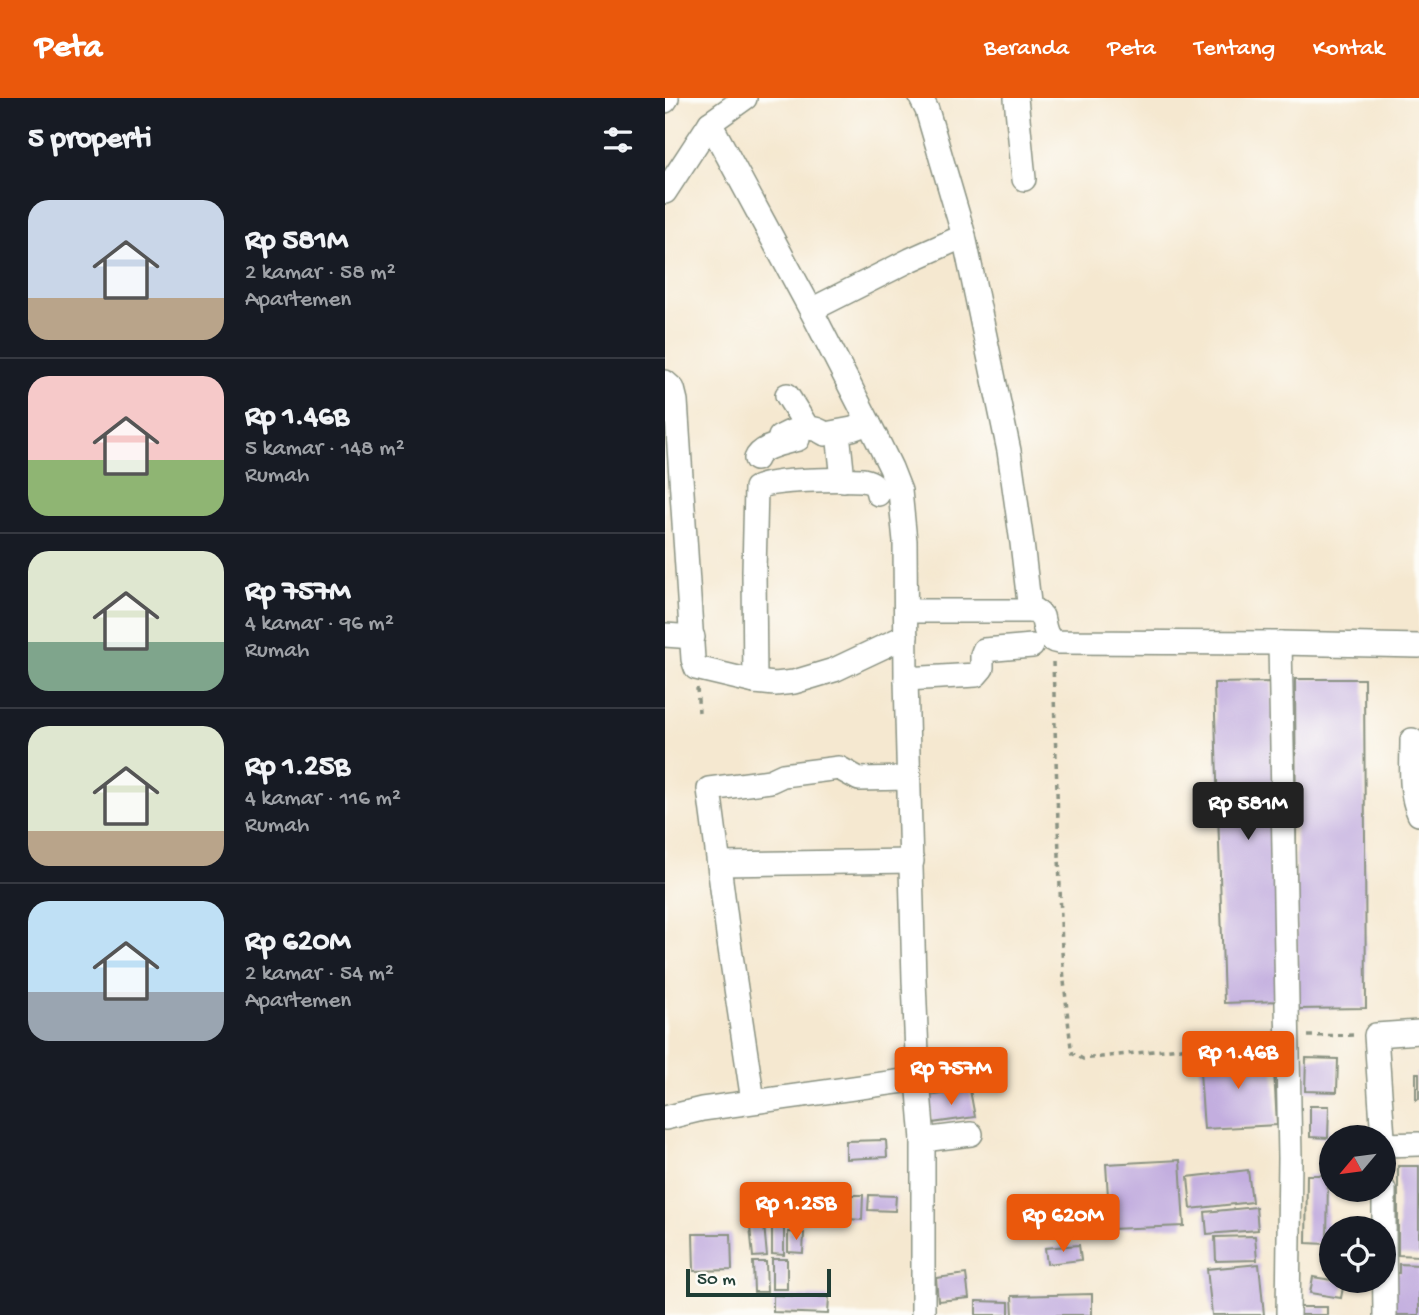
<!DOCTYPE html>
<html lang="id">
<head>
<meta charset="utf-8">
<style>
	:root { --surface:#171b24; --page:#20242c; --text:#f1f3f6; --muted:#9ea1a6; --line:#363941; --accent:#ea580c }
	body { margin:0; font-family:"Gochi Hand",sans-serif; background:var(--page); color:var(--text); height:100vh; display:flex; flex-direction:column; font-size:26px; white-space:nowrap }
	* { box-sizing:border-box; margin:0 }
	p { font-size:23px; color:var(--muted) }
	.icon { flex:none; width:38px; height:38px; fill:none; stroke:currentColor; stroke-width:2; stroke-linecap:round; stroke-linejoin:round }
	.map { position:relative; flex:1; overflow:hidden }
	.sheet { display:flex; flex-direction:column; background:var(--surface); width:665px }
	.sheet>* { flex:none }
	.needle { width:46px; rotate:241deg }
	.controls { position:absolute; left:654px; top:1027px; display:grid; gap:14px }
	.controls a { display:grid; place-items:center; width:77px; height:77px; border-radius:50%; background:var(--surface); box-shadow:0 2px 5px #0004; font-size:35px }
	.scale { position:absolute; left:21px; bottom:18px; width:145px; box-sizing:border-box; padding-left:7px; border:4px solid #1f3d34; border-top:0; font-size:19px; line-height:24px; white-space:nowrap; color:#1f3d34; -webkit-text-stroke:5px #fdfcf7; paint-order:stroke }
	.price { position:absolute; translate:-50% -60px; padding:0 16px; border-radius:7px; background:var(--accent); color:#fff; font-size:23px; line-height:46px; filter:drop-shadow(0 2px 4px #0008) }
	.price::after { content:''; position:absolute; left:50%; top:42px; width:21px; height:16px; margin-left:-10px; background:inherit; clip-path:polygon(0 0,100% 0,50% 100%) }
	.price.selected { background:#222; color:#fff }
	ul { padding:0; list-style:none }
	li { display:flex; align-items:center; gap:21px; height:175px; padding:0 28px }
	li+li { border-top:2px solid var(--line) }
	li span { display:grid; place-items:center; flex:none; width:196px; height:140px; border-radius:21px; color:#555 }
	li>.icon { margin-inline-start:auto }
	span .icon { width:84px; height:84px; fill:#fffc; stroke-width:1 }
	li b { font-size:30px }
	h2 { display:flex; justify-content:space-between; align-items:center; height:84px; padding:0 28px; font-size:30px }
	header { display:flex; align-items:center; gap:42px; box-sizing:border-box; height:98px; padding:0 35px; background:var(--accent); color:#fff }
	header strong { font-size:33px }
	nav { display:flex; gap:38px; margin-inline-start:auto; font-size:24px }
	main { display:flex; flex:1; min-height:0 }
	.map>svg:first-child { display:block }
	.building { fill:#c3aedf }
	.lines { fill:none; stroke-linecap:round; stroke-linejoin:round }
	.minor-casing { stroke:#8a9282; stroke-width:26 }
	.path { stroke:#8a9282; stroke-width:3.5; stroke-dasharray:5 5; stroke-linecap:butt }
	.minor { stroke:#fff; stroke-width:23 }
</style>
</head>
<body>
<header>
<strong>Peta</strong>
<nav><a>Beranda</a><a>Peta</a><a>Tentang</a><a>Kontak</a></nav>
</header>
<main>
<section class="sheet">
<h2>5 properti<svg class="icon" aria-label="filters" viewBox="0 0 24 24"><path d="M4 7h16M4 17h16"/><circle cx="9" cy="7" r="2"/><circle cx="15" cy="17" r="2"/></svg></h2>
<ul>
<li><span style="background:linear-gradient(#c9d6e8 70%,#b9a48a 0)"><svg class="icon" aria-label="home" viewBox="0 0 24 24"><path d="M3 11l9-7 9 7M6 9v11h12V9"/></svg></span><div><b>Rp 581M</b><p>2 kamar · 58 m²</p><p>Apartemen</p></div></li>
<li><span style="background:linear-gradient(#f6c9c9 60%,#8fb573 0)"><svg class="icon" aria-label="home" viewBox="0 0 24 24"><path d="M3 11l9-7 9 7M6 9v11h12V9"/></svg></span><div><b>Rp 1.46B</b><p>5 kamar · 148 m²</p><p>Rumah</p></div></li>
<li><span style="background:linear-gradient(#dfe7d0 65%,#7fa58c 0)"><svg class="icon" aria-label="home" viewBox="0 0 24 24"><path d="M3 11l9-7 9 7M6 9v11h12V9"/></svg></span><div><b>Rp 757M</b><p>4 kamar · 96 m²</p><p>Rumah</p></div></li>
<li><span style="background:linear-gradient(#dfe7d0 75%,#b9a48a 0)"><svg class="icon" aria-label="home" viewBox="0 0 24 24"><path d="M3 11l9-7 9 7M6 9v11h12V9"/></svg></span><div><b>Rp 1.25B</b><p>4 kamar · 116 m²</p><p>Rumah</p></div></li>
<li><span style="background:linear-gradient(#bfe0f5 65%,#9aa5b1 0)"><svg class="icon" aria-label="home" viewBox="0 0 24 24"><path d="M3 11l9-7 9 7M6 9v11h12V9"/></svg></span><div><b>Rp 620M</b><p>2 kamar · 54 m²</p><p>Apartemen</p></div></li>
</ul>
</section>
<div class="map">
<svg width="754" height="1217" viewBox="0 0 754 1217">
	<rect width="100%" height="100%" fill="#fdfcf7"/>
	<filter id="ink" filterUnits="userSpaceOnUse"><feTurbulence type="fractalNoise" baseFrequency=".0143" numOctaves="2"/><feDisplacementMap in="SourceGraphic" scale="14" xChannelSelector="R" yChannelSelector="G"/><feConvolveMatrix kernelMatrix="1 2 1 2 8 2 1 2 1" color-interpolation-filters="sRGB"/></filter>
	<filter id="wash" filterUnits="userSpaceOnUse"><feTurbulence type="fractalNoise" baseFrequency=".00686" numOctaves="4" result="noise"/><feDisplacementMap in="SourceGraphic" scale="28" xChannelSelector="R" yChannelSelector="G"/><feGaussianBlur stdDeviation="1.57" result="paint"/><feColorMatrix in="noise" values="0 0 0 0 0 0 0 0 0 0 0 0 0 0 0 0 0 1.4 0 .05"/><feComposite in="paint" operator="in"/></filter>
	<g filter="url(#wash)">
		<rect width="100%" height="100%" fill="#f5e8d0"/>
		<g id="blocks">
			<g class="building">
				<path d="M630 581H699L701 910 632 911Z"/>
				<path d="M607 584 617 903 559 905 549 585Z"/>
				<path d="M608 955 612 1027 539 1031 534 959Z"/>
				<path d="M641 960 673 961 672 994 640 993Z"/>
				<path d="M751 975H754V1001L751 1002Z"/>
				<path d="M305 992 310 1019 267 1025 263 998Z"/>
				<path d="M645 1008H664L663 1040 645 1039Z"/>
				<path d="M221 1042 222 1059 181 1061V1043Z"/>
				<path d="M515 1062 519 1128 445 1131 441 1066Z"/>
				<path d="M733 1068H754V1158L733 1157Z"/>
				<path d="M583 1072 587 1104 526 1111 523 1079Z"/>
				<path d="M642 1077H663L662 1146 641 1145Z"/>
				<path d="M184 1097H198L197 1122 183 1121Z"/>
				<path d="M204 1097 231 1098 230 1113 203 1112Z"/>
				<path d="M125 1098H138L137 1122H124Z"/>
				<path d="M166 1103H178V1123L166 1122Z"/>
				<path d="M409 1106 411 1127 398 1128 396 1107Z"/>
				<path d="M591 1109 593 1132 542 1136 540 1114Z"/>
				<path d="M99 1127 102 1158 88 1159 85 1128Z"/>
				<path d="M107 1127H119V1157L107 1156Z"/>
				<path d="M123 1134 139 1135 138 1155 123 1154Z"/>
				<path d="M28 1136H66L67 1172 29 1173Z"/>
				<path d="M590 1138 592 1162 551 1163 550 1139Z"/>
				<path d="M414 1147 416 1162 382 1166 380 1150Z"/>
				<rect x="107" y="1161" width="15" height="30"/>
				<path d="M88 1164H101L102 1194H89Z"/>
				<path d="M594 1166 599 1217H547L542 1171Z"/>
				<path d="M734 1166 754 1167V1217H729V1175H734Z"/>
				<path d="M301 1176 304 1200 273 1203 271 1180Z"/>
				<path d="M648 1179 679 1184 676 1200 645 1195Z"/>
				<path d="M427 1196V1217H348L347 1198Z"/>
				<path d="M108 1197 164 1199 163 1216 108 1214Z"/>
				<path d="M311 1203 344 1204V1217H311Z"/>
				<rect x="627" y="1209" width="35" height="8"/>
			</g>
		</g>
	</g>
	<g filter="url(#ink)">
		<use href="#blocks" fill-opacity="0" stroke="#8a9282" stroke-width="2"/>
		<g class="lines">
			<defs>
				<g id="minor">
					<path d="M256 0 262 12 299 138 344 353 357 445 365 513"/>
					<path d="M351 0 359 81"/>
					<path d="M0 3 2 0"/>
					<path d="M45 25 146 212 208 333 226 370 235 393 240 443 241 581 249 882 253 981 258 1042V1217"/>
					<path d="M0 94 45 25 80 0"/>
					<path d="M146 212 245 162 299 138"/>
					<path d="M0 284 8 291 11 303 28 561 31 570 90 584 110 586 129 584 169 572 241 538"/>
					<path d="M122 297 142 329"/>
					<path d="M173 334 178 382"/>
					<path d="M115 339C129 331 146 325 160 336L187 331 204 325"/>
					<path d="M91 361C96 348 120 345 133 341"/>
					<path d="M242 513H371L377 518C380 530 380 542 393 544L615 545 754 548"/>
					<path d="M0 537 28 539"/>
					<path d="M615 545 625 1060 623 1217"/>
					<path d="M241 581 311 577 317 570V557L319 552 367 548"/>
					<path d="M90 584 89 474 91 390C107 381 177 381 198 382 207 384 211 386 213 396"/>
					<path d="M747 642C747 665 744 694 754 716"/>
					<path d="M55 766 247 763"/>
					<path d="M88 1003 64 844 44 691 105 683 118 677 174 670 194 681 244 680"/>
					<path d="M0 1020 37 1011 253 981"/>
					<path d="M718 1040 711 937 754 934"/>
					<path d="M258 1042 306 1036"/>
					<path d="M719 1047 754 1046"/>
					<path d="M719 1092V1130"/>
					<path d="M719 1132 720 1217"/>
				</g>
			</defs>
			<use href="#minor" class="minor-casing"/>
			<g class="path">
				<path d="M388 564 397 853 399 883 406 950 408 956 418 961 604 940"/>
				<path d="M32 590 34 614"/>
				<path d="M643 938 691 937"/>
			</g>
			<use href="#minor" class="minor"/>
		</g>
	</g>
</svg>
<div class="controls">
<a><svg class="needle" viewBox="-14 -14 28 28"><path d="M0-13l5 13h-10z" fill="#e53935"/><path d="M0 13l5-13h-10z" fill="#9ea1a6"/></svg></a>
<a><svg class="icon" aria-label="locate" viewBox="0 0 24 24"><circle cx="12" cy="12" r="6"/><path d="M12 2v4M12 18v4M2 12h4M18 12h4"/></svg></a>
</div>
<div class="scale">50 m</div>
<b class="price selected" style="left:583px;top:744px">Rp 581M</b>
<b class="price" style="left:573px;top:993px">Rp 1.46B</b>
<b class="price" style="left:286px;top:1009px">Rp 757M</b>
<b class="price" style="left:131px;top:1144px">Rp 1.25B</b>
<b class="price" style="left:398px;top:1156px">Rp 620M</b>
</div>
</main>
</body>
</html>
